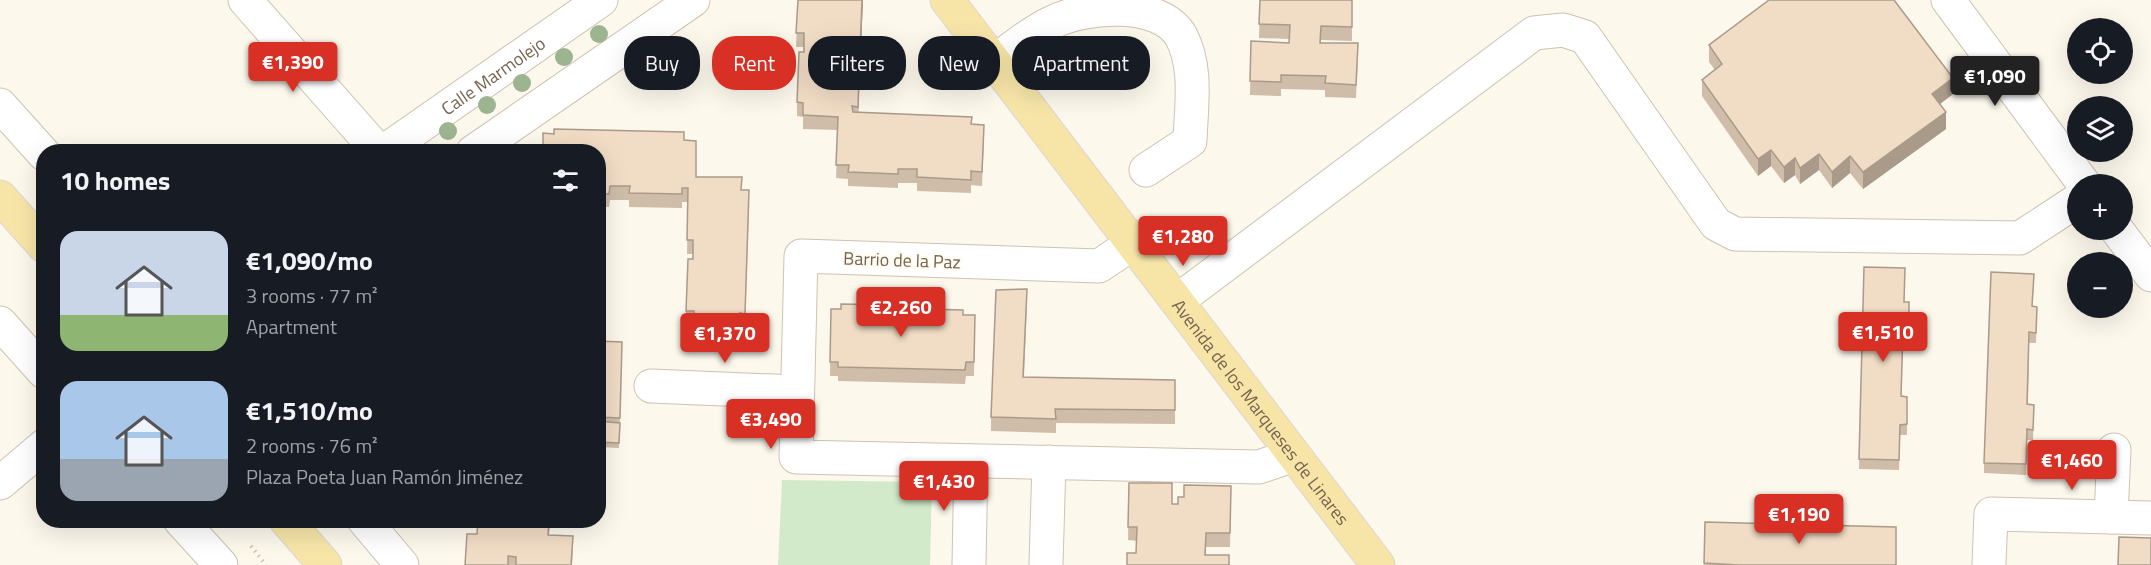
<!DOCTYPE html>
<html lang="en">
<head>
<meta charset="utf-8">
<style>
	:root { --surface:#171b24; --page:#20242c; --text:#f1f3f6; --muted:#9ea1a6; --accent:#d93025 }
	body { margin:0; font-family:"Titillium Web",sans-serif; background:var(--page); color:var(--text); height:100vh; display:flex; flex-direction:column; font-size:22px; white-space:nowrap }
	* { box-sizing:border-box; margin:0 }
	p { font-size:20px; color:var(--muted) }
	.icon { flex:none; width:33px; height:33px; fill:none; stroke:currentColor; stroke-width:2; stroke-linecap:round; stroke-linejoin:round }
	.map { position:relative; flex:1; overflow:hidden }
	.panel { position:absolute; left:36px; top:144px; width:570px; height:384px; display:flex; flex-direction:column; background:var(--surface); border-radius:24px; box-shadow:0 6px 24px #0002 }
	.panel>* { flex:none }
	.hud { position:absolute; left:624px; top:36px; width:570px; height:54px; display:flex; gap:12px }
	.controls { position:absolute; left:2067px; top:18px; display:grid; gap:12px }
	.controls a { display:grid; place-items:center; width:66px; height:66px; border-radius:50%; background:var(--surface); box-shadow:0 6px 24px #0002; font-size:30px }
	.price { position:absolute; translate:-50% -51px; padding:0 14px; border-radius:6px; background:var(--accent); color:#fff; font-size:20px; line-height:39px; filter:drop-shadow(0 2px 3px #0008) }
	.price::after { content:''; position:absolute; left:50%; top:36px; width:18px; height:14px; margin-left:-9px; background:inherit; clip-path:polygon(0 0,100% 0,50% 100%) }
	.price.current { background:#222; color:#fff }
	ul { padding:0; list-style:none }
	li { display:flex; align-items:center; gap:18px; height:150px; padding:0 24px }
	li span { display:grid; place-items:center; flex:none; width:168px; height:120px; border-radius:18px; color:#555 }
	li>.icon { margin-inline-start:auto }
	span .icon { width:72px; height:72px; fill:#fffc; stroke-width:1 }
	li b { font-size:26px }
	h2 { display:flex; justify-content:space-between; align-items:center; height:72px; padding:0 24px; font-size:26px }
	.tag { padding:0 21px; border-radius:24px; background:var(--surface); box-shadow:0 6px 24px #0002; font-size:21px; line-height:54px }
	.tag.current { background:var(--accent); color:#fff }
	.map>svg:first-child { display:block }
	.green { fill:#d3eaca }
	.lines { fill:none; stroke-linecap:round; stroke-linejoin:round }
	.minor-casing { stroke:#cec2b1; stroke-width:35 }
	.major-casing { stroke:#dcd6d1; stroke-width:35 }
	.path { stroke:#d6c0a7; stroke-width:4; stroke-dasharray:1.5 4.5; stroke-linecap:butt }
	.minor { stroke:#fff; stroke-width:33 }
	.major { stroke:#f7e5a8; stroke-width:33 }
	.tree { fill:#9db491 }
	.wall { fill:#cfbda9 }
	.shaded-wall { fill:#a99a8a }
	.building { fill:#f1dcc5; stroke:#a99a8a; stroke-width:1.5 }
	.labels { text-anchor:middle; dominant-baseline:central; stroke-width:5; stroke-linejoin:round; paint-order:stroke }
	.street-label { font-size:18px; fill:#77634f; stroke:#fefbf3 }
</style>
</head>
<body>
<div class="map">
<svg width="2151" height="565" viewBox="0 0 2151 565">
	<rect width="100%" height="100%" fill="#fcf8ec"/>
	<path class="green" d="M782 480 932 482 930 565H778Z"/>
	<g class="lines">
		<defs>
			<g id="minor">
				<path d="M245 0 379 152"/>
				<path d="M1948 0 2084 184"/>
				<path d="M994 62C1012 48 1031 33 1051 23 1086 5 1160 0 1181 36 1198 68 1191 107 1190 141L1146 170"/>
				<path d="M0 105 44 154"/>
				<path id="s1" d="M383 152 601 0"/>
				<path d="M473 152 693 0"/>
				<path d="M2117 230 2151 275"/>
				<path d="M1132 244 1099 266 801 256 796 457 1259 467 1294 455"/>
				<path d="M1177 301 1534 33 1563 30 1585 37 1716 224 1735 234 2020 238 2078 200"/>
				<path d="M0 323 44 372"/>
				<path d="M651 386 797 392"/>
				<path d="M0 483 44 446"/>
				<path d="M2111 517 2114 450"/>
				<path d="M180 520 221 565"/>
				<path d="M364 520 402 565"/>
				<path d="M1989 564 1991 514 2151 518"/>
				<path d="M969 565 971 461"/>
				<path d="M1046 565 1049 462"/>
			</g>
			<g id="major">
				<path id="s2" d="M947 0 1378 565"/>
				<path d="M0 197 44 246"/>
				<path d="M286 520 325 565"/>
			</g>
		</defs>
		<use href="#minor" class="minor-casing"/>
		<use href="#major" class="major-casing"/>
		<path class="path" d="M251 546 266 565"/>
		<use href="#minor" class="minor"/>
		<use href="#major" class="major"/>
	</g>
	<g class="tree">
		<circle cx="599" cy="34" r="9"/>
		<circle cx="564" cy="57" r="9"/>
		<circle cx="522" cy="83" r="9"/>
		<circle cx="487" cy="105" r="9"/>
		<circle cx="448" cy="131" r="9"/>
	</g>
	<g class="wall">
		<path d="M798 0H863L858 112 972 124 984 139 982 186 971 185V193L917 191V183H898V188L848 186V179L836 178 838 130 803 129V117L797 116V102L804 47H796Z"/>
		<path d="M1260 0H1352V41L1321 40V43L1358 57 1356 98 1325 97V90L1281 89V96L1250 95 1251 41 1289 43V39L1259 38Z"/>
		<path d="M1709 45 1953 94 1940 104 1946 129 1863 189 1850 173 1832 188 1819 170 1800 184 1795 175 1784 183 1771 166 1758 176 1702 96V80L1715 70 1709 62Z"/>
		<path d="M684 140 696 177 742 190 749 204 745 328 740 327V336L693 334V325H686V311L693 254H687L688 202H682V208L629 207V200H610L609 207H598V152Z"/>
		<path d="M1864 267 1904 302H1909V340H1903L1901 396 1907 397V435H1900L1899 470 1859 469Z"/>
		<path d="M2034 284 2032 306 2037 307 2036 343H2029L2028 404 2034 405 2033 440H2027L2026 475 1984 473V463Z"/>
		<path d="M1027 303 1024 377 1175 380V424L1056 423V433L991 431V417Z"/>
		<path d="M831 309 895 314 975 315 974 376H966L965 384 838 381V376H830Z"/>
		<path d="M598 341 622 342 619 448 598 447Z"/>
		<path d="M1129 483 1172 504H1178L1184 497 1231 486 1230 547H1206V555L1229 565 1136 553 1137 541 1128 540Z"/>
		<path d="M465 520H572L571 528 550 527 549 535 573 550 572 565H465L477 534 478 523 465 522Z"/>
		<path d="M1705 522 1896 565H1704Z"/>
	</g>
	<g class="shaded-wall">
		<path d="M862 0H863L858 120V107Z"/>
		<path d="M1953 78V94L1932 110V94Z"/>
		<path d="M1946 112V129L1863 189V172Z"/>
		<path d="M1771 150V166L1758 176V159Z"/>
		<path d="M1819 154V170L1800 184V168Z"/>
		<path d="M1850 156V173L1832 188V172Z"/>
		<path d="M1795 158V175L1784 183V167Z"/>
	</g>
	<g class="building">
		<path d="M798 0H862L858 107 852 106 853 112 972 117 971 124 984 125 982 172 971 171V180L917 177V169H898V174L848 172 849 165H836L838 117 803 115V103L797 102 799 52H804V33H796Z"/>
		<path d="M1260 0H1352V27L1321 26 1320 43H1358L1356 85 1325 83 1326 76 1281 75V82L1250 81 1251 41 1289 43 1290 25 1259 24Z"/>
		<path d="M1769 0H1894L1953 78 1932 94 1946 112 1863 172 1850 156 1832 172 1819 154 1800 168 1795 158 1784 167 1771 150 1758 159 1702 80 1722 64 1709 45Z"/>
		<path d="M554 129 684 132V140L696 141V177H742L741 190H749L745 314 740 313V322L693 320 694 311H686L688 259H693V240H687L688 188H682V194L629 193 630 186H610L609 194 598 193V152H543V133L554 134Z"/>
		<path d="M1864 267 1905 268 1904 302H1909V330H1903L1901 396 1907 397V424L1900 425 1899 460 1859 459Z"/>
		<path d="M1991 272 2034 274 2032 306 2037 307 2036 333 2029 332 2027 404 2034 405 2033 430 2027 429 2026 464 1984 463Z"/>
		<path d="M1027 289 1023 377 1175 380V410L1055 409 1056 419 991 417 996 290Z"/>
		<path d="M841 304 895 305 894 314H923V309L963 310V315H975L974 362H966L965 370 838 367V362H830L831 309H841Z"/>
		<path d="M598 341 622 342 620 418 598 417Z"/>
		<path d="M598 421 620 423 619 443 598 442Z"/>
		<path d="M1129 483H1172V504H1178V497H1184V485L1231 486 1230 533H1206L1205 555H1229V565H1127V553H1136L1137 527H1128Z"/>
		<path d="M478 520H549L548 535 573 536 571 565H516V557L508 556V565H465L467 534H477Z"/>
		<path d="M1705 522 1896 527V565H1738L1704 563Z"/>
		<path d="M2119 537 2151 538V565H2118Z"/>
	</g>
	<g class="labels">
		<g class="street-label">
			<text stroke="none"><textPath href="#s1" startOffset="134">Calle Marmolejo</textPath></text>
			<text transform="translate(902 260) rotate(2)">Barrio de la Paz</text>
			<text stroke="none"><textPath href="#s2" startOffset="518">Avenida de los Marqueses de Linares</textPath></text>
		</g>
	</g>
</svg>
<div class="controls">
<a><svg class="icon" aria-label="locate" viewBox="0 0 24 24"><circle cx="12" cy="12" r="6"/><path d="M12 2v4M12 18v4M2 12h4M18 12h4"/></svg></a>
<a><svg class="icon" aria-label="layers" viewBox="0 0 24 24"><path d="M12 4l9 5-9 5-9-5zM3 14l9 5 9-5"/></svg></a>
<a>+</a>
<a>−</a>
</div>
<b class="price" style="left:293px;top:93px">€1,390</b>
<b class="price current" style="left:1995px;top:107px">€1,090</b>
<b class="price" style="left:1183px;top:267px">€1,280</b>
<b class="price" style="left:901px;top:338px">€2,260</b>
<b class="price" style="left:1883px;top:363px">€1,510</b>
<b class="price" style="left:725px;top:364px">€1,370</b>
<b class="price" style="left:771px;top:450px">€3,490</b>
<b class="price" style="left:2072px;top:491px">€1,460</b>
<b class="price" style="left:944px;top:512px">€1,430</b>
<b class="price" style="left:1799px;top:545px">€1,190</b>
<div class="hud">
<a class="tag">Buy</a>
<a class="tag current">Rent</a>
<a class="tag">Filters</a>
<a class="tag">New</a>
<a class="tag">Apartment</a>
</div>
<section class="panel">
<h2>10 homes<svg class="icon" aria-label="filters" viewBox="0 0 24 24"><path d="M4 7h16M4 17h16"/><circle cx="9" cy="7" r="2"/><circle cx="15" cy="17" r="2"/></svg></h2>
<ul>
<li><span style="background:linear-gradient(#c9d6e8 70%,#8fb573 0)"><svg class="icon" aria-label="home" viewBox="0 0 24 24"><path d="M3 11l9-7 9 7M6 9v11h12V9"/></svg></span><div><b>€1,090/mo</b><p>3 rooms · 77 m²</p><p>Apartment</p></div></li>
<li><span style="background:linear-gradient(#a9c7e8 65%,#9aa5b1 0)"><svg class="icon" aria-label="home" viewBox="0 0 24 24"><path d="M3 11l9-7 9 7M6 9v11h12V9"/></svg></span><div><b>€1,510/mo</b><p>2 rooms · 76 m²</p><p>Plaza Poeta Juan Ramón Jiménez</p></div></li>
</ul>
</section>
</div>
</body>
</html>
